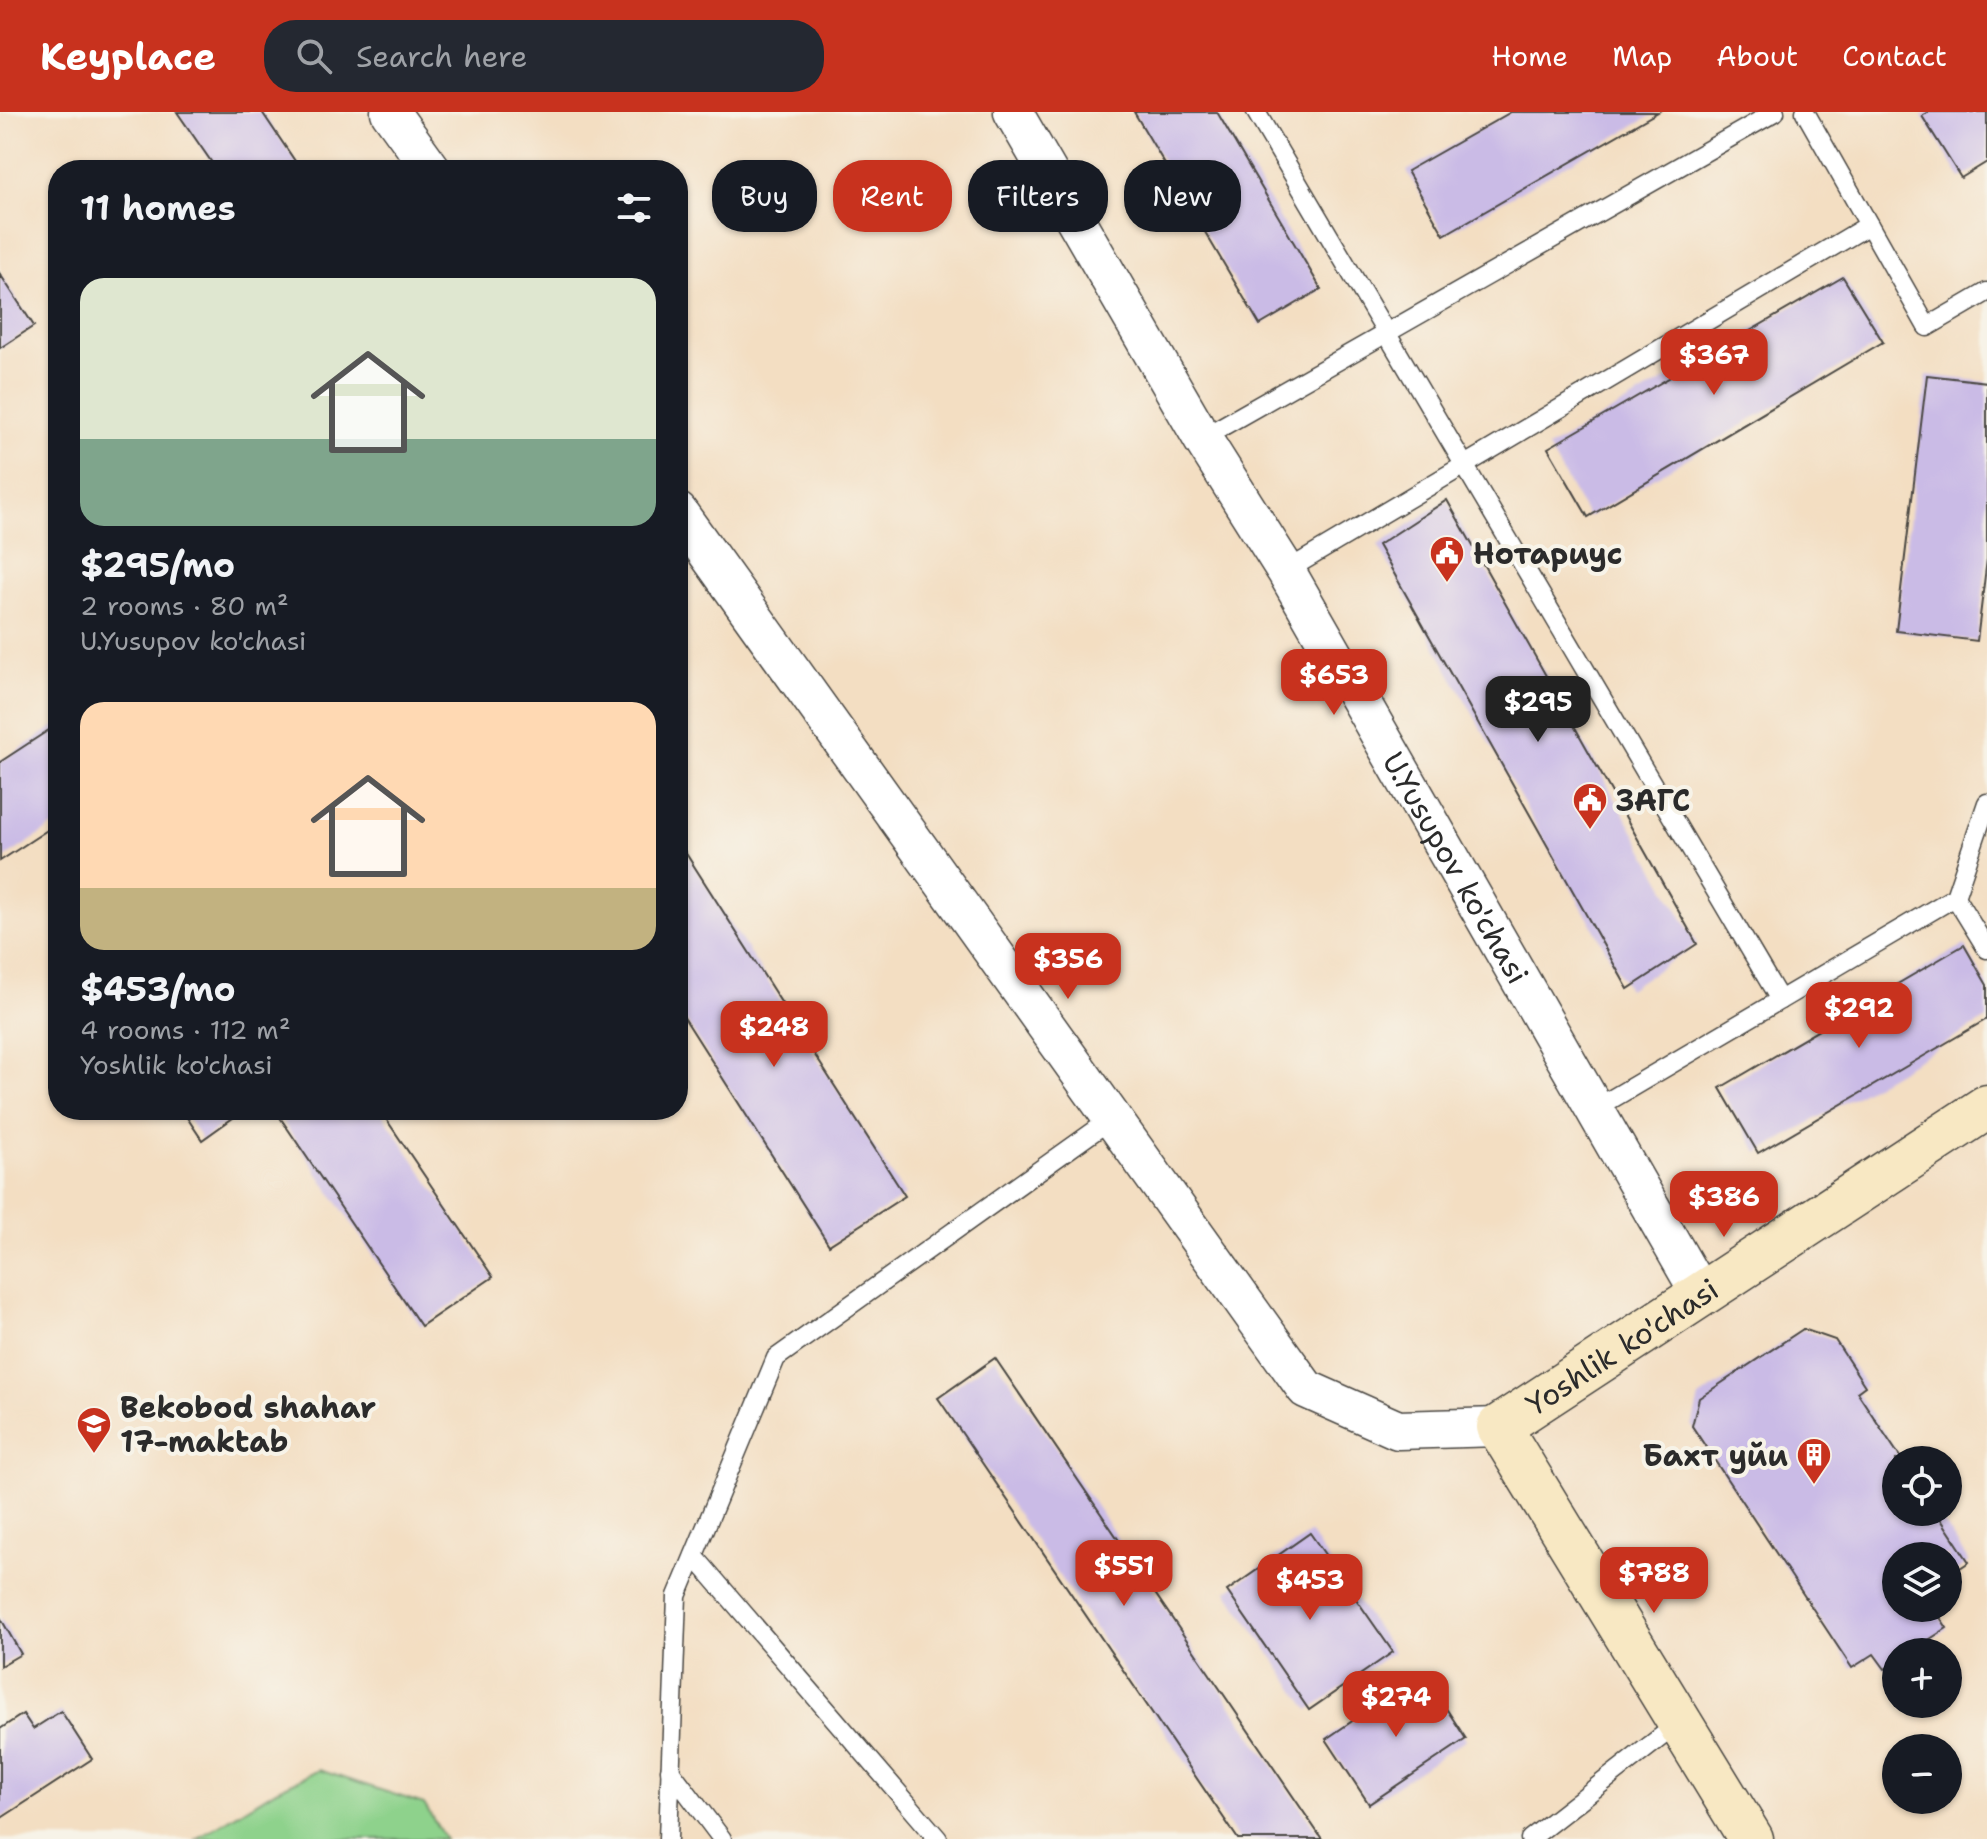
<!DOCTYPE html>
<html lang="en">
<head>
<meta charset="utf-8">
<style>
	:root { --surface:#171b24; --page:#242831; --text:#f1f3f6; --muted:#9ea1a6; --accent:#c8321e }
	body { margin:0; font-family:"Shantell Sans",sans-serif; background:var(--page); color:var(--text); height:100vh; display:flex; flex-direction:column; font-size:30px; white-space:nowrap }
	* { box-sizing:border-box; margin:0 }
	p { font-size:26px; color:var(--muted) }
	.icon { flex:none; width:44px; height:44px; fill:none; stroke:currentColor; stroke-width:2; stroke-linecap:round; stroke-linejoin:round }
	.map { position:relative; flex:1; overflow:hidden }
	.side { position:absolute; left:48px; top:48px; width:640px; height:960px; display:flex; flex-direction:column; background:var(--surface); border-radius:32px; box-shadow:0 2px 6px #0004 }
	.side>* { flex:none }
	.top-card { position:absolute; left:712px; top:48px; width:760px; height:72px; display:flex; gap:16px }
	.buttons { position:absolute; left:1882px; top:1334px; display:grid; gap:16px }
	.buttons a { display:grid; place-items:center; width:80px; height:80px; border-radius:50%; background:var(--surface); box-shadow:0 2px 6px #0004; font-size:40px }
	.price { position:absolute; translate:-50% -68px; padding:0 18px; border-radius:16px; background:var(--accent); color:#fff; font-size:26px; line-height:52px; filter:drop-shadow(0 2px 4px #0008) }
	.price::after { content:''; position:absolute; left:50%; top:48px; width:24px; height:18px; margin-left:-12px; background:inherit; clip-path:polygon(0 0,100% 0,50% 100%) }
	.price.on { background:#222; color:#fff }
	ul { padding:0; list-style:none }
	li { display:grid; align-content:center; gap:16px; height:424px; padding:0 32px }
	li span { display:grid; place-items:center; height:248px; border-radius:24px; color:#555 }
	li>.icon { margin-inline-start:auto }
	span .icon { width:144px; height:144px; fill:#fffc; stroke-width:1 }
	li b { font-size:34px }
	h2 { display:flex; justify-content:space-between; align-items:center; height:96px; padding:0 32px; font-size:34px }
	.chip { padding:0 28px; border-radius:32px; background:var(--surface); box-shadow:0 2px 6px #0004; font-size:28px; line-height:72px }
	.chip.on { background:var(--accent); color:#fff }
	header { display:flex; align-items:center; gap:48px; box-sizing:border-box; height:112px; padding:0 40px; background:var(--accent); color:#fff }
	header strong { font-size:38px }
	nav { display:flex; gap:44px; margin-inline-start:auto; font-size:28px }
	.search { width:560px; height:72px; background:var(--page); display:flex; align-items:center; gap:20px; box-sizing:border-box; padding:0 28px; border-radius:32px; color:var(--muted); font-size:30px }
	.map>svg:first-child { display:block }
	.green { fill:#8ed28c; stroke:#5c7e5c; stroke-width:2 }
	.building { fill:#cabbe6 }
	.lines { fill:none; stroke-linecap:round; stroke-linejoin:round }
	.lane-casing { stroke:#494642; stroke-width:21 }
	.street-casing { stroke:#494642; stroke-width:41 }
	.secondary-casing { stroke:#494642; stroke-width:47 }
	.lane { stroke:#fff; stroke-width:18 }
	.street { stroke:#fff; stroke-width:38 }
	.secondary { stroke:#f8e8c3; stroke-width:44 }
	.labels { text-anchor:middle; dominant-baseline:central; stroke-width:8; stroke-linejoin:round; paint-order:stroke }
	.poi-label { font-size:30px; font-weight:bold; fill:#2b2b2b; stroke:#f7f3e8; text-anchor:start }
	.street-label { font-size:30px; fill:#2b2b2b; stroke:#f7f3e8 }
</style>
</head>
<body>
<header>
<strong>Keyplace</strong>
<div class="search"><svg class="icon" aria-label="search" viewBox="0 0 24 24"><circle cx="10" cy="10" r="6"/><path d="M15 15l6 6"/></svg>Search here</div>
<nav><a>Home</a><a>Map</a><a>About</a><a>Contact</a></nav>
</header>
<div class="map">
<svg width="1987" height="1727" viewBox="0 0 1987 1727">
	<rect width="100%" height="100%" fill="#f7f3e8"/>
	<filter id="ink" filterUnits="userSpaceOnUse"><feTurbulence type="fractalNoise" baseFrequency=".0125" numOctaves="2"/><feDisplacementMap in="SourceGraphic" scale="16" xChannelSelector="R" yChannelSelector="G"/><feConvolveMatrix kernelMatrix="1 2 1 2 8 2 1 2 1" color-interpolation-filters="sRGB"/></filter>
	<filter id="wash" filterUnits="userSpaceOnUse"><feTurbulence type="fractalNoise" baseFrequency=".006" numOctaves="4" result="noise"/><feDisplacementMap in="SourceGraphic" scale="32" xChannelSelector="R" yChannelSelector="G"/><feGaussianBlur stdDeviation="1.8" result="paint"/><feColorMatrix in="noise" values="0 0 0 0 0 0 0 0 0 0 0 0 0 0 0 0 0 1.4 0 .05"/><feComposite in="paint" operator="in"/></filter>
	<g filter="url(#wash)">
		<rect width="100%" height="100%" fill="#f3dec2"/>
		<path class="green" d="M319 1658 424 1692 445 1727H197L276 1678Z"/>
		<g id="blocks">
			<g class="building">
				<path d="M177 0H262L301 58H217Z"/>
				<path d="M1134 0H1217L1321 177 1260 213Z"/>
				<path d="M1511 0H1658L1444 123 1407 59Z"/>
				<path d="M1929 0H1987V50L1961 66 1922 4Z"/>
				<path d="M0 162 34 214 0 236Z"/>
				<path d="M1843 165 1883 230 1588 405 1548 336Z"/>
				<path d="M1927 263 1987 270V447L1977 529 1896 519Z"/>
				<path d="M1447 388 1697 832 1628 877 1378 433Z"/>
				<path d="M58 612V711L0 749V650Z"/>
				<path d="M678 729 905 1084 829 1133 678 896Z"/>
				<path d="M1964 833 1987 873V907L1758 1041 1720 976Z"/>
				<path d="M182 998H244L202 1028Z"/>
				<path d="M275 998H380L493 1165 421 1214Z"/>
				<path d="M1803 1217 1835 1228 1865 1274 1857 1280 1902 1348H1896V1400H1936L1969 1450 1948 1464V1444H1896V1496H1934L1947 1516 1910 1540H1896V1550L1885 1557 1874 1542 1852 1556 1692 1314 1699 1286Z"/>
				<path d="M995 1246 1322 1727H1238L938 1286Z"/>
				<path d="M1310 1421 1393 1540 1309 1598 1227 1479Z"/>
				<path d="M0 1505 21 1542 0 1554Z"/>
				<path d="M1423 1561 1466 1627 1369 1692 1326 1627Z"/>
				<path d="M61 1599 92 1647 0 1707V1617L23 1602 33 1617Z"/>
			</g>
		</g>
	</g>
	<g filter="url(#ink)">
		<use href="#blocks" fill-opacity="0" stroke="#494642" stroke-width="2"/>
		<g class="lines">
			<defs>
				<g id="lane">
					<path d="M1256 0 1780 888"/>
					<path d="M1805 0 1927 215 1987 180"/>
					<path d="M1202 326 1775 0"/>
					<path d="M1286 459 1869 113"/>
					<path d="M1987 691 1955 785 1987 837"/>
					<path d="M1593 998 1955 785"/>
					<path d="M694 1444 938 1727"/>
					<path d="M670 1658 722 1727"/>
					<path d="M668 1727 677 1484 776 1246 1114 1005"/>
					<path d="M1530 1727 1680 1610"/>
				</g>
				<g id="street">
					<path d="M390 0 432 58"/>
					<path id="s1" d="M1013 0 1202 326 1286 459 1701 1183"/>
					<path d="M678 400 1306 1277 1398 1318 1499 1315"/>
				</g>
				<g id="secondary">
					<path id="s2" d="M1751 1727 1499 1315 1987 995"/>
				</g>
			</defs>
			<use href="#lane" class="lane-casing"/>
			<use href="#street" class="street-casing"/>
			<use href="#secondary" class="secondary-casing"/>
			<use href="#lane" class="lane"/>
			<use href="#street" class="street"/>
			<use href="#secondary" class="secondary"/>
		</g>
	</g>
	<defs>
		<symbol id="civic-pin" viewBox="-11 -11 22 30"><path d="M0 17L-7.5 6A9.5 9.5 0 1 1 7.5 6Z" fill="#c8321e" stroke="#f7f3e8"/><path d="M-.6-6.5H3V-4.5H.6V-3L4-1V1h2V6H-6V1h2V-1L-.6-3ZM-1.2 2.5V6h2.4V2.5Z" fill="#fff"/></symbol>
		<symbol id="school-pin" viewBox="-11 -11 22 30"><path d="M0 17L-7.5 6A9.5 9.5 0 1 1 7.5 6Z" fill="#c8321e" stroke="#f7f3e8"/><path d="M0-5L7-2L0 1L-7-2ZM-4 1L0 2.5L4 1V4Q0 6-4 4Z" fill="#fff"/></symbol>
		<symbol id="building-pin" viewBox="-11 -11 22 30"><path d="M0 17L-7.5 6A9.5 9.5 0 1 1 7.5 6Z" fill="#c8321e" stroke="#f7f3e8"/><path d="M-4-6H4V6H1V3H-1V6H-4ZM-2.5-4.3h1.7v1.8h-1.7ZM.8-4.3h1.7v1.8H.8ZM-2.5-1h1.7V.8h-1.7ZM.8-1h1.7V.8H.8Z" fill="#fff"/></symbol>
	</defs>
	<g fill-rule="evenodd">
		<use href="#civic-pin" x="1427" y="421" width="40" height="54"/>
		<use href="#civic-pin" x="1570" y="668" width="40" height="54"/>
		<use href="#school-pin" x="74" y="1292" width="40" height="54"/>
		<use href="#building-pin" x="1794" y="1323" width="40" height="54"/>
	</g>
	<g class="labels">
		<g class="poi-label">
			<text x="1473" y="441">Нотариус</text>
			<text x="1616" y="688">ЗАГС</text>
			<text x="120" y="1295">Bekobod shahar<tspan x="120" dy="34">17-maktab</tspan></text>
			<text x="1788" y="1343" text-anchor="end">Бахт уйи</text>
		</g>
		<g class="street-label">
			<text stroke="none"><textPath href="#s1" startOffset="876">U.Yusupov ko'chasi</textPath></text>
			<text stroke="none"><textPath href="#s2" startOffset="630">Yoshlik ko'chasi</textPath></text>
		</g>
	</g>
</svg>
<div class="buttons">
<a><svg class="icon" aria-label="locate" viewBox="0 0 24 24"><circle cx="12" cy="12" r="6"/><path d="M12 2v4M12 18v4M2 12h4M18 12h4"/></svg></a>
<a><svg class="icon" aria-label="layers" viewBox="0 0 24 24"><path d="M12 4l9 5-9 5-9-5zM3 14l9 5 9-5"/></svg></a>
<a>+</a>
<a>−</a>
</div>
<b class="price" style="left:1714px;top:285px">$367</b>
<b class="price" style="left:1334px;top:605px">$653</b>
<b class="price on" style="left:1538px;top:632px">$295</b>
<b class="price" style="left:1068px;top:889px">$356</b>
<b class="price" style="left:1859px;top:938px">$292</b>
<b class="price" style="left:774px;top:957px">$248</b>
<b class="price" style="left:1724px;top:1127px">$386</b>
<b class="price" style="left:1124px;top:1496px">$551</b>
<b class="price" style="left:1654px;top:1503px">$788</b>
<b class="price" style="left:1310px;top:1510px">$453</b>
<b class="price" style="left:1396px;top:1627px">$274</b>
<div class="top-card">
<a class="chip">Buy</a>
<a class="chip on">Rent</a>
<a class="chip">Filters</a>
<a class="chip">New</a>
</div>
<section class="side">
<h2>11 homes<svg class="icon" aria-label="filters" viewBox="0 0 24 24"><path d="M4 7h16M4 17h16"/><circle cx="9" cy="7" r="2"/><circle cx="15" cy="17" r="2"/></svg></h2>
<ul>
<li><span style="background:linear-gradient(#dfe7d0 65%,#7fa58c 0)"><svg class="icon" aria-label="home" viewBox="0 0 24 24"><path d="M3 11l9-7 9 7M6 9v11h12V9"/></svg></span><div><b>$295/mo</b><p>2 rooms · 80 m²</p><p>U.Yusupov ko'chasi</p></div></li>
<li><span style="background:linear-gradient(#ffd9b3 75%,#c2b280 0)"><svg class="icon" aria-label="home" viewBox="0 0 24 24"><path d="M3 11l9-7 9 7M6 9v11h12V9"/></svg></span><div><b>$453/mo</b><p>4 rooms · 112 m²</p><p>Yoshlik ko'chasi</p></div></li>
</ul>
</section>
</div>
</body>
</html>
